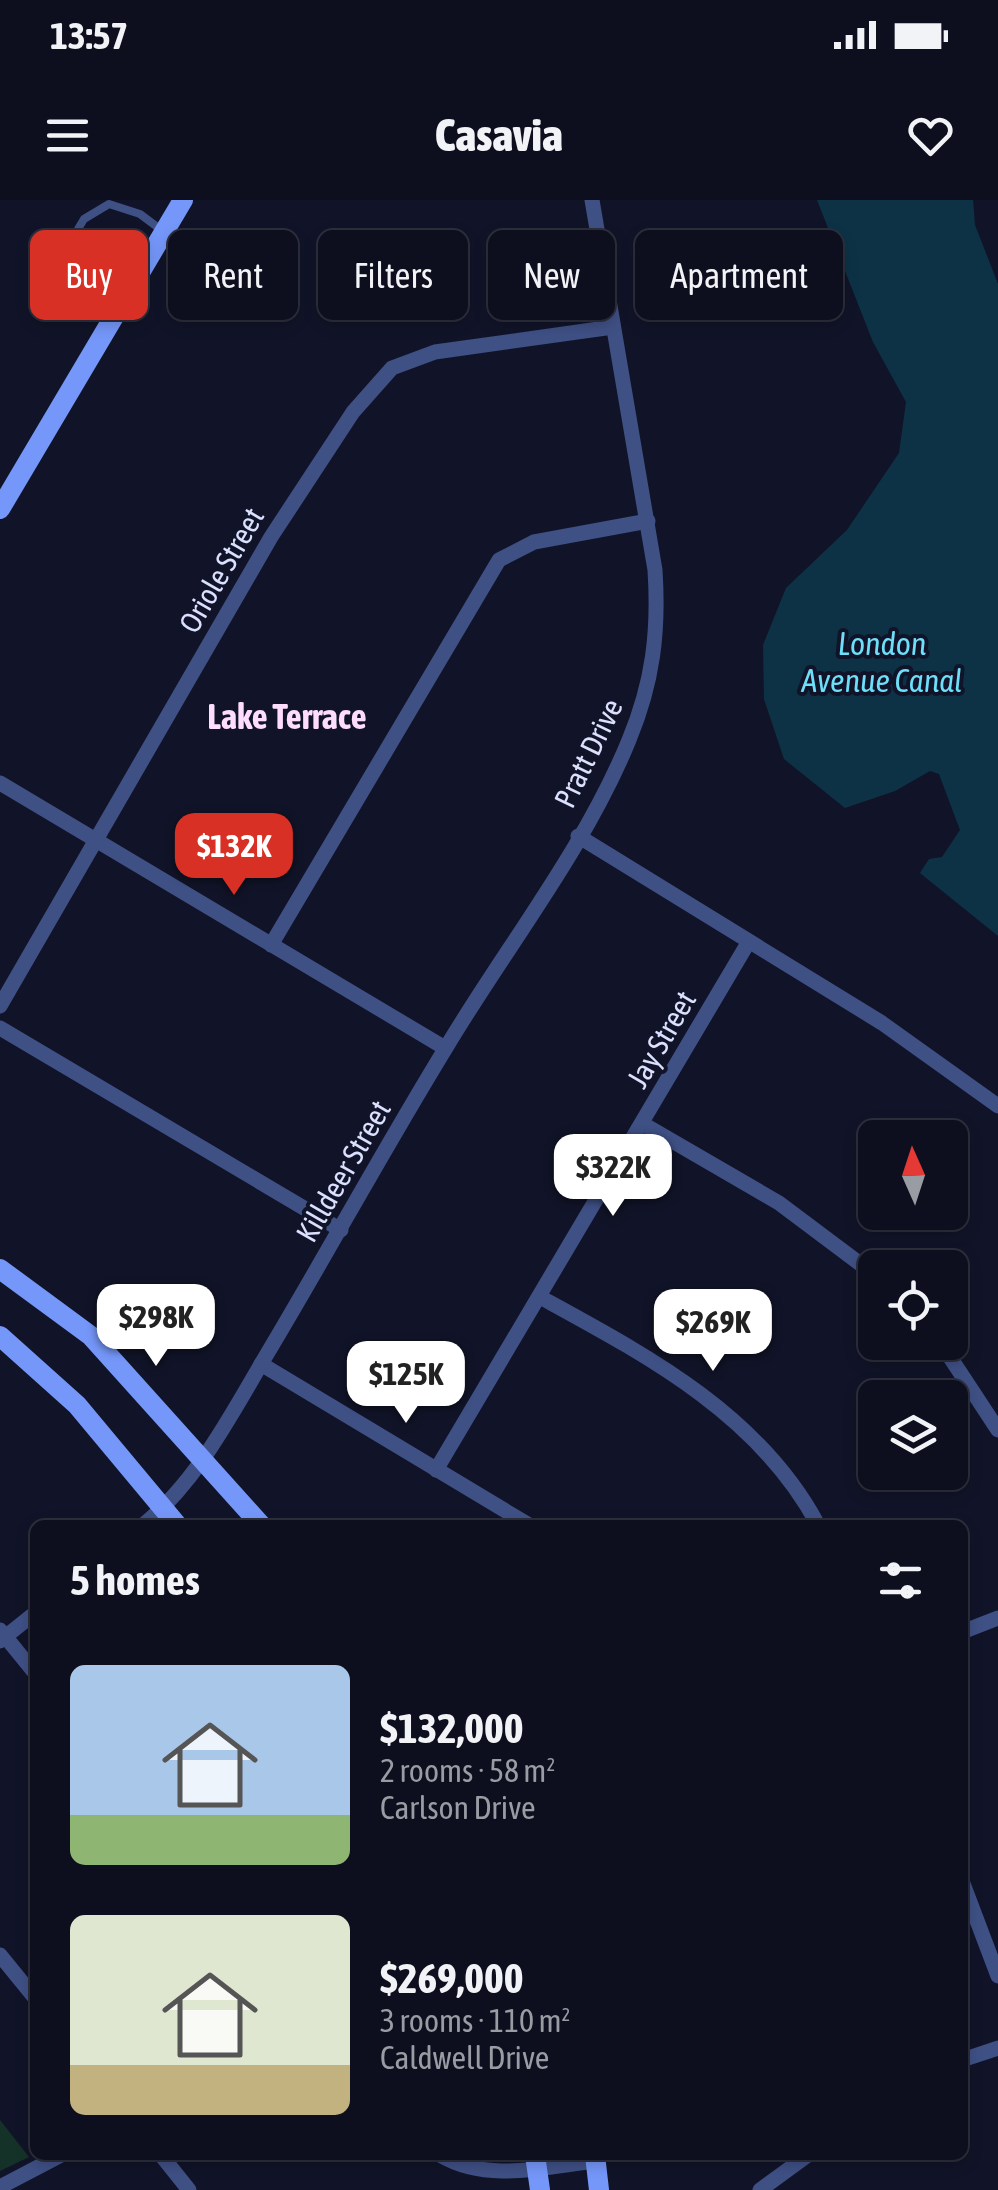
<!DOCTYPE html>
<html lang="en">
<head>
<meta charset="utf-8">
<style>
	:root { --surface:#0d0f1e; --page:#1b1d2b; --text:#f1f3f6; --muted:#9a9ca4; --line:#2d2f3c; --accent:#d93025 }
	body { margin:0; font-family:"Asap Condensed",sans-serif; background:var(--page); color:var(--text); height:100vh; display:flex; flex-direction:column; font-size:38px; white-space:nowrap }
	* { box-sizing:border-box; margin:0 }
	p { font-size:32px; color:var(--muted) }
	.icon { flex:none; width:55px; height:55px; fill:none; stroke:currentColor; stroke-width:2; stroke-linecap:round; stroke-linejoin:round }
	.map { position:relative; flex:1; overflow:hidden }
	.drawer { position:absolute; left:30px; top:1320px; width:938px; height:640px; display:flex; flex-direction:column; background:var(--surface); border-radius:15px; box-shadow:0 5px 15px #0003,0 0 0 2px var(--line) }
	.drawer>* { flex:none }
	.hud { position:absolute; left:30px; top:30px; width:940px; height:90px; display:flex; gap:20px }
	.needle { width:65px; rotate:357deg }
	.fabs { position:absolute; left:858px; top:920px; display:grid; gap:20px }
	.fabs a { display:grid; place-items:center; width:110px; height:110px; border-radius:15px; background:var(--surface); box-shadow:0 5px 15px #0003,0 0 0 2px var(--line); font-size:50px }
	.price { position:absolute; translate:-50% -85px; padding:0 22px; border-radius:20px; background:#fff; color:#222; font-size:32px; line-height:65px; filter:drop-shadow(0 2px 5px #0008) }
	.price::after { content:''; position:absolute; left:50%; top:60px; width:30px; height:22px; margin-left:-15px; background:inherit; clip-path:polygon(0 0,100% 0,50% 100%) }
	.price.on { background:var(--accent); color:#fff }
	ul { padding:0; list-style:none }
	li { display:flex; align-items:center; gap:30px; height:250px; padding:0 40px }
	li span { display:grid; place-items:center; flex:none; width:280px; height:200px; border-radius:15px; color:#555 }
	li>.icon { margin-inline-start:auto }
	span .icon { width:120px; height:120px; fill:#fffc; stroke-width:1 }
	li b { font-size:42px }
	h2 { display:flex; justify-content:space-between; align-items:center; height:120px; padding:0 40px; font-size:42px }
	.chip { padding:0 35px; border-radius:15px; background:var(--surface); box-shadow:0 5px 15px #0003,0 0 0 2px var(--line); font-size:35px; line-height:90px }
	.chip.on { background:var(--accent); color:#fff }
	.status { display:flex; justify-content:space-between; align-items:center; height:70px; padding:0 50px; background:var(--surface); direction:ltr }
	.status svg { height:28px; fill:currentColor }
	header { display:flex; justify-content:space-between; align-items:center; height:130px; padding:0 40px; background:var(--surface); font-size:45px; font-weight:800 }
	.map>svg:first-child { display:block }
	.green { fill:#153229 }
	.water { fill:#0d3246 }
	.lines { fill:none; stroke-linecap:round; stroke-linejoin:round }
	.lane { stroke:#3f5085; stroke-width:8 }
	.street { stroke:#3f5085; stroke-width:15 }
	.secondary { stroke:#7597f9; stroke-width:20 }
	.labels { text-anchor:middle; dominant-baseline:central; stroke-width:8; stroke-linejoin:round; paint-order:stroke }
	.street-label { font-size:30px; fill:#dae0fd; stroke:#111428 }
	.water-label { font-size:32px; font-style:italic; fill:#6ddff9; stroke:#111428 }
	.quarter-label { font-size:35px; font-weight:bold; fill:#fedcfb; stroke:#111428 }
</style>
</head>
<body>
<div class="status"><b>13:57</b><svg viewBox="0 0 49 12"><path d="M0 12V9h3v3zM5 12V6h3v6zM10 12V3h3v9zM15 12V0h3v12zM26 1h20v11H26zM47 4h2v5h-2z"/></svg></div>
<header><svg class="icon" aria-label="menu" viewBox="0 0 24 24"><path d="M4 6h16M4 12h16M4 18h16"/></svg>Casavia<svg class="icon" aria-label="heart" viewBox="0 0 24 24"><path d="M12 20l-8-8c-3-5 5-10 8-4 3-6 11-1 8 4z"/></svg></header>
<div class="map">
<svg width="998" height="1990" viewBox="0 0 998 1990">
	<rect width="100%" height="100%" fill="#111428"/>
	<path class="green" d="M0 1920 29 1957 0 1971Z"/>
	<path class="water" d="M817 0H973L975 25 998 84V736L920 673 929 659 942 657 960 630 939 574 930 571 895 591 845 608 784 559 764 499 763 445 786 388 847 330 899 253 906 202 873 142Z"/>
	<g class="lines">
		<path class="lane" d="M125 98 86 70 78 29 84 19 109 4 140 14 164 32"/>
		<g class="street">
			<path d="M0 583 445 848"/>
			<path d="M578 636 882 823 998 906"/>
			<path d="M271 745 499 360 534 342 648 321"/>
			<path d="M0 806 271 337 353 212 392 168 435 152 613 127"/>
			<path d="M0 828 341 1030"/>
			<path d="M643 924 779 1003 875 1075"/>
			<path d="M540 1097C646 1155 759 1214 818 1325"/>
			<path d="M940 1142 998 1230"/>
			<path d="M261 1164 529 1325"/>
			<path d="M436 1270 748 743"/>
			<path d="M143 1325C197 1282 232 1213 267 1154 328 1052 385 947 447 846 507 746 585 648 629 540 653 482 659 432 655 370L592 0"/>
			<path d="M0 1430 35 1473"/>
			<path d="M962 1432 998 1418"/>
			<path d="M0 1441 35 1413"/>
			<path d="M962 1681 998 1776"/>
			<path d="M0 1755 35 1798"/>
			<path d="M962 1860 998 1848"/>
			<path d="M161 1955 189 1990"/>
			<path d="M440 1955C487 1983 544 1967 595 1961"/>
			<path d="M0 1987 61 1955"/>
			<path d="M760 1990 808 1955"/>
		</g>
		<g class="secondary">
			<path d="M0 309 183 0"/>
			<path d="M0 1069 91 1136 261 1325"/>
			<path d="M0 1136 77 1205 177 1325"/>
			<path d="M535 1955 540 1990"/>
			<path d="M595 1955 599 1990"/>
		</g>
	</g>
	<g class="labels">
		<g class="street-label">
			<text transform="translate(221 370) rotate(-60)">Oriole Street</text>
			<text transform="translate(588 553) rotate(-64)">Pratt Drive</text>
			<text transform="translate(661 839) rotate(-60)">Jay Street</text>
			<text transform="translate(343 971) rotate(-60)">Killdeer Street</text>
		</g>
		<g class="water-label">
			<text x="882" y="443">London<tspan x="882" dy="37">Avenue Canal</tspan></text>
		</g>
		<g class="quarter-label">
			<text x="287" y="516">Lake Terrace</text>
		</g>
	</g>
</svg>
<div class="fabs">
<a><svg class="needle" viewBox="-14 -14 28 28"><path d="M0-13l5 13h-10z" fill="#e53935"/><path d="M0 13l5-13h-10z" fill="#9a9ca4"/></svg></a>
<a><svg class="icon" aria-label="locate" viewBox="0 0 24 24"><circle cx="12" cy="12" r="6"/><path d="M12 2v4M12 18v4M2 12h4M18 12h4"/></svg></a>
<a><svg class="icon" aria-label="layers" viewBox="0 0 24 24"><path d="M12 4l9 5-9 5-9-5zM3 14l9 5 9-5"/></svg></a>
</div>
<b class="price on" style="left:234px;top:698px">$132K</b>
<b class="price" style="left:613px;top:1019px">$322K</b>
<b class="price" style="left:156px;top:1169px">$298K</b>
<b class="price" style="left:713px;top:1174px">$269K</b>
<b class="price" style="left:406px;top:1226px">$125K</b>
<div class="hud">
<a class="chip on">Buy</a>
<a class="chip">Rent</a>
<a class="chip">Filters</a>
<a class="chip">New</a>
<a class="chip">Apartment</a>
</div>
<section class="drawer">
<h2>5 homes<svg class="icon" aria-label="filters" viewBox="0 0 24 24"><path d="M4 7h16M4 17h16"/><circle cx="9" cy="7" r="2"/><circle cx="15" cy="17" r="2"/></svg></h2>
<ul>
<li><span style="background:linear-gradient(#a9c7e8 75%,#8fb573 0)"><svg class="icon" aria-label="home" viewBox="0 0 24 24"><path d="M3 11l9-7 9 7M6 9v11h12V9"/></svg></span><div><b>$132,000</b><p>2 rooms · 58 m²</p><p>Carlson Drive</p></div></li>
<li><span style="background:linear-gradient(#dfe7d0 75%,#c2b280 0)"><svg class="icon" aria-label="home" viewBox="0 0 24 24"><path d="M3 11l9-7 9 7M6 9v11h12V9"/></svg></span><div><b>$269,000</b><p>3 rooms · 110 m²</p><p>Caldwell Drive</p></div></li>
</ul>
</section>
</div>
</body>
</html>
